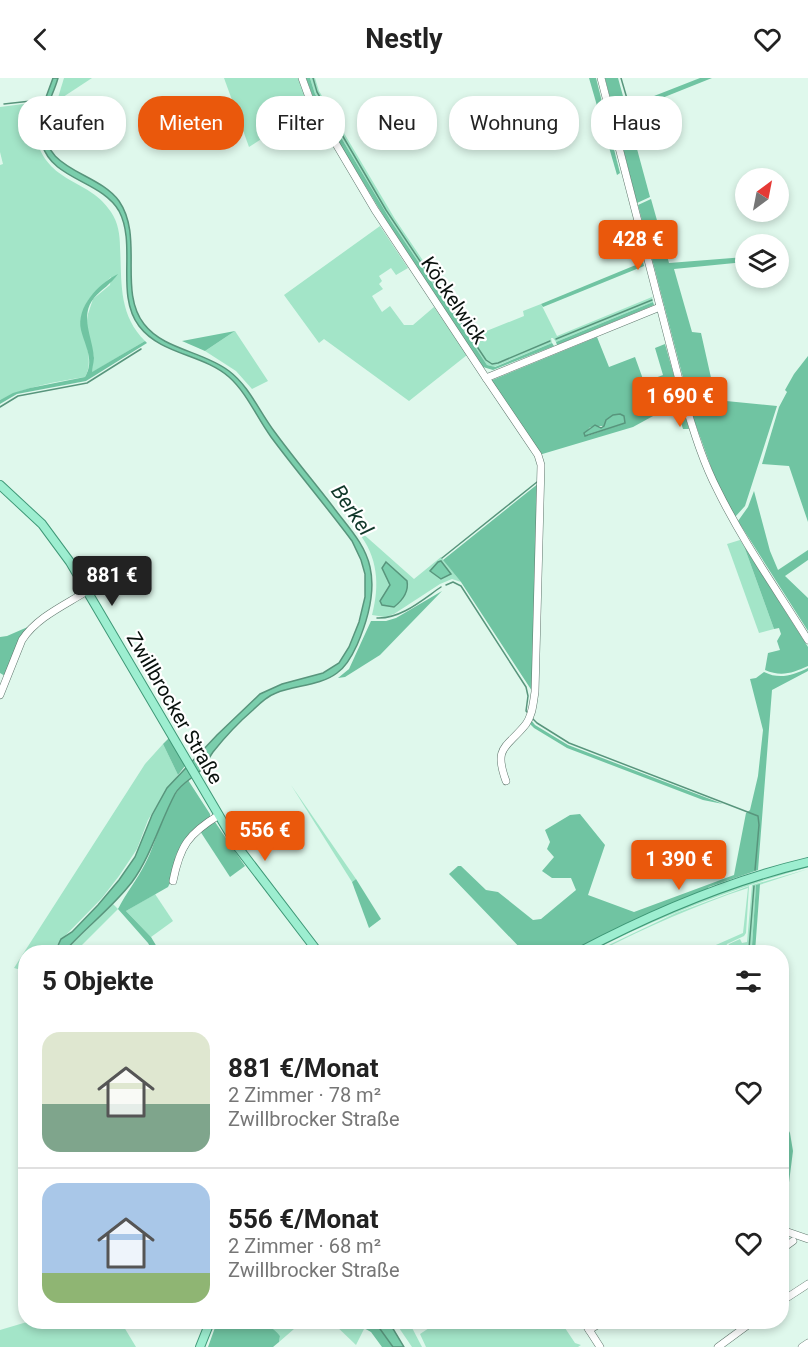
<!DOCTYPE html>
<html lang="de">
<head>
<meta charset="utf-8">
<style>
	:root { --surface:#fff; --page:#f6f6f6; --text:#222; --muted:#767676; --line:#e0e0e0; --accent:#ea580c }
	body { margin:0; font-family:Roboto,sans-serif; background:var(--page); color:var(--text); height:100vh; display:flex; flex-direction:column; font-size:22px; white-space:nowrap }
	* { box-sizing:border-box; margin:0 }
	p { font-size:20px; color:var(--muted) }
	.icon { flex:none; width:33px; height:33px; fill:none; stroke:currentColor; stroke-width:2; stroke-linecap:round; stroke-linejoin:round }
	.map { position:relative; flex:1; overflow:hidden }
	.details { position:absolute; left:18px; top:867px; width:771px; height:384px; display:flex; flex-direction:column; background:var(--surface); border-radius:24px; box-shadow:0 3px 9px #0003 }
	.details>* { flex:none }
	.banner { position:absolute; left:18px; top:18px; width:772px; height:54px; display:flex; gap:12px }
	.needle { width:39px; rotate:32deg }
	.tools { position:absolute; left:735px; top:90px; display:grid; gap:12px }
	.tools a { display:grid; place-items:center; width:54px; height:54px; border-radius:50%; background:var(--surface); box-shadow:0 3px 9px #0003; font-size:30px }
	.price { position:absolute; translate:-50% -51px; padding:0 14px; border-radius:6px; background:var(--accent); color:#fff; font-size:20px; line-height:39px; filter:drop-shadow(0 2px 3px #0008) }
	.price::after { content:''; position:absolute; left:50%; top:36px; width:18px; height:14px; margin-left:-9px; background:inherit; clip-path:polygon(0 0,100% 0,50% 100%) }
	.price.current { background:#222; color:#fff }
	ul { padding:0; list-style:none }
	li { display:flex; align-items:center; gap:18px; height:150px; padding:0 24px }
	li+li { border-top:2px solid var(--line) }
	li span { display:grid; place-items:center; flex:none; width:168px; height:120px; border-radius:18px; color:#555 }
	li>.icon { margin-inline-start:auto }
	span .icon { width:72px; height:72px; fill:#fffc; stroke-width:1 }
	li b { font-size:26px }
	h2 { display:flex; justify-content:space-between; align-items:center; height:72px; padding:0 24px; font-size:26px }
	.tag { padding:0 21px; border-radius:24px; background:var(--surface); box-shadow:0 3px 9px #0003; font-size:21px; line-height:54px }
	.tag.current { background:var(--accent); color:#fff }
	header { display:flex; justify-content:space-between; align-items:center; height:78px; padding:0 24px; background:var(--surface); font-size:27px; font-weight:700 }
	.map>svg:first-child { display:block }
	.green { fill:#a3e5c8; fill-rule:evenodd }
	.forest { fill:#70c4a2; fill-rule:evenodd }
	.water { fill:#7aceac; stroke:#58957c; stroke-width:1.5 }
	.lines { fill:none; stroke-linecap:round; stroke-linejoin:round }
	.stream { stroke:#58957c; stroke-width:1.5 }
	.minor-casing { stroke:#5f766c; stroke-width:8 }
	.major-casing { stroke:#3f9877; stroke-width:10 }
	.minor { stroke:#fff; stroke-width:7 }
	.major { stroke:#9deed0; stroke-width:8 }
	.labels { text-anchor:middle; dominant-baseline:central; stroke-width:4.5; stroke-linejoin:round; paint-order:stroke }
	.street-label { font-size:20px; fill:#08100c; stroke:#fff }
	.water-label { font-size:21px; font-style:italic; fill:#103729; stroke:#fff }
</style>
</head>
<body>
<header><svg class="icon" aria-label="back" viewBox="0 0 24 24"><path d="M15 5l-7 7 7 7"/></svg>Nestly<svg class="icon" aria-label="heart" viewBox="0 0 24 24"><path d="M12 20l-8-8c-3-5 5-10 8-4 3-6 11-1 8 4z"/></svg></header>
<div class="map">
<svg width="808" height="1269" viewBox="0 0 808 1269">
	<rect width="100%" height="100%" fill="#dff8ec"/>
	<g class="green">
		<path d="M64 0H92L57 23Z"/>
		<path d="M224 0H298L310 30 249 69Z"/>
		<path d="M310 0H315L319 13 395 141 471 254 477 252 479 256 524 238 523 233 541 226 557 258 652 219 653 224 556 264 553 260H551L552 265 494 289 487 287 391 143 315 16Z"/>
		<path d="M39 24C34 36 33 51 37 64 51 107 90 101 111 134 118 144 120 157 120 169 122 204 118 236 145 263L91 295 94 279 86 248 88 236 93 221 110 207 111 199C102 209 91 215 85 228 76 247 97 279 85 299 56 304 26 308 0 322V87L3 86 0 74V29Z"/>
		<path d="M380 148 408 190 396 197 391 190 379 198 382 203 379 206 383 211 372 218 382 234 390 228 404 247H413L434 229 467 277 409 323 324 261 319 265 284 217Z"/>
		<path d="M235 253 268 303 252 311 236 293 205 273Z"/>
		<path d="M358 454H361L414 501 441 479 461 504 452 501 440 506 394 536 385 539 372 537C380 507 378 479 358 454ZM386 484 407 503C406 515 404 521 394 529L382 527 380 523 390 507 382 490Z"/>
		<path d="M740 462 744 468 774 551 759 555 727 466Z"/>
		<path d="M163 666 178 697 161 721 148 742 137 771 119 798 102 820 61 862 52 874H26L25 893 14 890 145 686Z"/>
		<path d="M291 707 356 801 352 804Z"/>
		<path d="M808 786V789C732 811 660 838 590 874H583L636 848 710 817Z"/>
		<path d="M808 791 756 808 752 868 729 871V874H726L729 866 740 861 742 865 747 864 752 807Z"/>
		<path d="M749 808 746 855 744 858 727 866 724 874H700L743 855 748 810C696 827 647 849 598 874H594L676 835Z"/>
		<path d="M155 816 173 843 151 859 126 833Z"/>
		<path d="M113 826 118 831 75 874H64Z"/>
		<path d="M27 1244H121L136 1269H0V1252Z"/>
		<path d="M261 1244H302L279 1264 280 1258Z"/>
		<path d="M332 1244H353L365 1249 356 1267Z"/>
		<path d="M395 1244H409L422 1269H412Z"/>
		<path d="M438 1244H561L575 1265 581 1267 578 1269H426L420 1256Z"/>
	</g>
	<g class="forest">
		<path d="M306 0H310L315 16 391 143 487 287 495 289 552 265 554 268 493 292 483 289 386 142 316 27Z"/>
		<path d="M589 0H596L620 95 617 97Z"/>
		<path d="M605 0H618L626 29 700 0H712L627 34 650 119 637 125Z"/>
		<path d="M651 121 669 185 745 179V184L674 191 692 254 701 255 716 322 777 328 745 428 735 439 715 400 694 342 638 127Z"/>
		<path d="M643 184 644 188 543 229 541 226Z"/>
		<path d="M118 196C111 206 102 211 94 220 79 238 93 260 94 280 94 284 92 290 92 294L145 263 147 265 86 303 17 316 0 326V322L13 315 30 310 85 299C95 283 85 268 81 252 76 229 98 206 118 196Z"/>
		<path d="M653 224 654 227 647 230 557 267 556 264Z"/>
		<path d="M235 253 205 273 182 263Z"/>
		<path d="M597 259 609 289 635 279 644 304 663 297 655 270 665 266 689 351H683L675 326 633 349 539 377 490 303ZM619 336 624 338 625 345 587 358 589 350 594 348H604L606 343Z"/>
		<path d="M808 278V444L789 388 762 386 779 329 787 314 785 312 794 296Z"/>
		<path d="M539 405 532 613 461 504 443 482Z"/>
		<path d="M754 413 770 473 778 492 808 472V482L785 498 808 520V553L738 443 748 429Z"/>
		<path d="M744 468 808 569V588C793 595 781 599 765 592L768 575 780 572 777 563 781 556 779 550 774 551Z"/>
		<path d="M442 513 380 577 345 599 338 600 349 591 371 543H386L396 540Z"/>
		<path d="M30 548 16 568 5 598 0 595V559L7 558Z"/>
		<path d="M808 590V593L772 612 758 792 709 809 705 813 614 853 573 874H524L449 796 458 788H461L486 812 498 814 533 842 541 841 576 812 571 800H552L542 793 554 779 547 771 550 764 545 752 570 737 580 736 605 767 588 817 634 834 734 797 746 735 750 732 758 698 763 652 750 601 756 600 764 594C780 602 793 597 808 590Z"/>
		<path d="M531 642 535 647 568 667 723 726 703 722 567 670 534 650 530 646Z"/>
		<path d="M169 660 185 688 178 697 163 666Z"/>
		<path d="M188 702 210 736V741L184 764 176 777 172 801 168 809 126 833 151 859 160 874H153L148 865 118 831C126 815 137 802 145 786 158 762 166 718 188 702Z"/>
		<path d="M215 744 245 788 230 799 200 753Z"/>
		<path d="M356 801 381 841 369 850 352 804Z"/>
		<path d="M760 806 755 874H747V868H752L756 807Z"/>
		<path d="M782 992H789L785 1045 790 1055 793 1073 786 1128 782 1139Z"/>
		<path d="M217 1244C240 1244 264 1238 280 1258L279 1264 273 1269H208Z"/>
		<path d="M353 1244H375L393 1269H382L371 1254Z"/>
	</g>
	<g class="water">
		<path d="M53 0H58C54 15 45 29 44 44 41 94 96 92 119 123 144 159 118 213 144 246 164 272 203 273 229 293 249 308 259 333 274 353 293 379 314 404 334 430 348 449 365 466 370 489 376 515 367 544 357 567 352 578 346 589 337 595 320 608 295 607 276 615 268 618 260 625 253 632 239 644 225 659 213 674 209 680 205 687 200 693 192 701 181 705 175 716 160 744 151 778 132 804 112 830 85 850 64 874H55L61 861 72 854 98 827 119 802 135 779 152 737 167 710 217 657 260 616 282 606 323 595 339 585 349 569 359 544 365 519V496L361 482 352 463C326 428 297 394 271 359 257 340 247 315 229 299 203 276 161 277 139 248 115 216 137 167 119 133 101 102 52 102 42 66 35 41 45 23 53 0Z"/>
		<path d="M620 336 624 338 625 345 585 358 584 355 595 347 601 350 604 348 606 342 613 337Z"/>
		<path d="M441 483 451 496 441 501 430 493 438 484Z"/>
		<path d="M386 484 407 503C409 514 403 522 394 529L382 527 380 523 390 507 382 490Z"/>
		<path d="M25 924V923V1006C18 979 17 951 25 924Z"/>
		<path d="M375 1244H389L404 1269H393Z"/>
	</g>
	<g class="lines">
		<g class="stream">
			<path d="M313 0 317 14 386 132 486 282 492 286 498 285 550 263"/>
			<path d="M621 0 628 24"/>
			<path d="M4 26 31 23"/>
			<path d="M556 261 652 222"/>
			<path d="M0 329 18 318 87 305 141 271"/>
			<path d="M442 480 537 404"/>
			<path d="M446 507 453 504 461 508 526 609 528 618 526 633 529 636"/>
			<path d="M377 540C401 541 422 522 441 509"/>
			<path d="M533 641 537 645 569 665 758 738 759 747 755 792"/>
			<path d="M748 871H749L754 808"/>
		</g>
		<defs>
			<g id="minor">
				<path d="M302 0 310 22 375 132 486 300 660 229"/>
				<path d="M601 0 685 325C694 354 703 384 717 411 743 464 777 512 808 562"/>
				<path d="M486 300 538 377 541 387 535 614C533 625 533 636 526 646 507 670 493 668 506 703"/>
				<path d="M0 617 22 562C37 539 65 527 87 513"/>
				<path d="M173 803C180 768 188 756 219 737"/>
				<path d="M782 1152 808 1161"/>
				<path d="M782 1171 793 1163"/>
				<path d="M782 1223 808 1206"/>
				<path d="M584 1244 600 1269"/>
				<path d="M664 1244 668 1246 676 1244"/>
				<path d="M589 1252 602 1244"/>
				<path d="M718 1269 752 1244"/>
				<path d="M802 1269 808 1265"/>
			</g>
			<g id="major">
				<path d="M0 407 42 446 70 484 237 768 318 874"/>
				<path d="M579 874C651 836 728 803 808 784"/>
				<path d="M200 1269 210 1244"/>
			</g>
		</defs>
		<use href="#minor" class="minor-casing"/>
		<use href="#major" class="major-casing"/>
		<use href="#minor" class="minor"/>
		<use href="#major" class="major"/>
	</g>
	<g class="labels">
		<g class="street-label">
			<text transform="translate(454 222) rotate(56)">Köckelwick</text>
			<text transform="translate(175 630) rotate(60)">Zwillbrocker Straße</text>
		</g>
		<g class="water-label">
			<text transform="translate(352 432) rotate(55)">Berkel</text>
		</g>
	</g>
</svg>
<div class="tools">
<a><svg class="needle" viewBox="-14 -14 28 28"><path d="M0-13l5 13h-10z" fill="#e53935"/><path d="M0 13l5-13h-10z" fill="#767676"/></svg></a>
<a><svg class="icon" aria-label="layers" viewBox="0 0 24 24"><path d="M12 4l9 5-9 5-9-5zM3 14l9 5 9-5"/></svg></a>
</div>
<b class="price" style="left:638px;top:193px">428 €</b>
<b class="price" style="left:680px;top:350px">1 690 €</b>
<b class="price current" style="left:112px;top:529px">881 €</b>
<b class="price" style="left:265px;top:784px">556 €</b>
<b class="price" style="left:679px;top:813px">1 390 €</b>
<div class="banner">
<a class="tag">Kaufen</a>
<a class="tag current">Mieten</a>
<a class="tag">Filter</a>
<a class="tag">Neu</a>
<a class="tag">Wohnung</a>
<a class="tag">Haus</a>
</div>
<section class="details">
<h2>5 Objekte<svg class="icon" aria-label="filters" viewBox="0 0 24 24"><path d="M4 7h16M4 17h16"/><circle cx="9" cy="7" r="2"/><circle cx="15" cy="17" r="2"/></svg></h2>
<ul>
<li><span style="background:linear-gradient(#dfe7d0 60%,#7fa58c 0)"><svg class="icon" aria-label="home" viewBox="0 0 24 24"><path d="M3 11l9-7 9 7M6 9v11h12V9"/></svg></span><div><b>881 €/Monat</b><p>2 Zimmer · 78 m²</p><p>Zwillbrocker Straße</p></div><svg class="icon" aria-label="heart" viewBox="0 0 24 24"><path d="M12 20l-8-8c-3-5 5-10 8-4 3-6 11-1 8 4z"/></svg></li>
<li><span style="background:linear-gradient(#a9c7e8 75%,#8fb573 0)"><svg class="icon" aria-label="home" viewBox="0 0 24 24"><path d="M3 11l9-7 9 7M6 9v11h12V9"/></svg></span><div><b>556 €/Monat</b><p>2 Zimmer · 68 m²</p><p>Zwillbrocker Straße</p></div><svg class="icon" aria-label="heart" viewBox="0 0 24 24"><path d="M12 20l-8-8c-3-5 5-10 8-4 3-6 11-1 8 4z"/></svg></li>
</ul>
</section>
</div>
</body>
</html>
